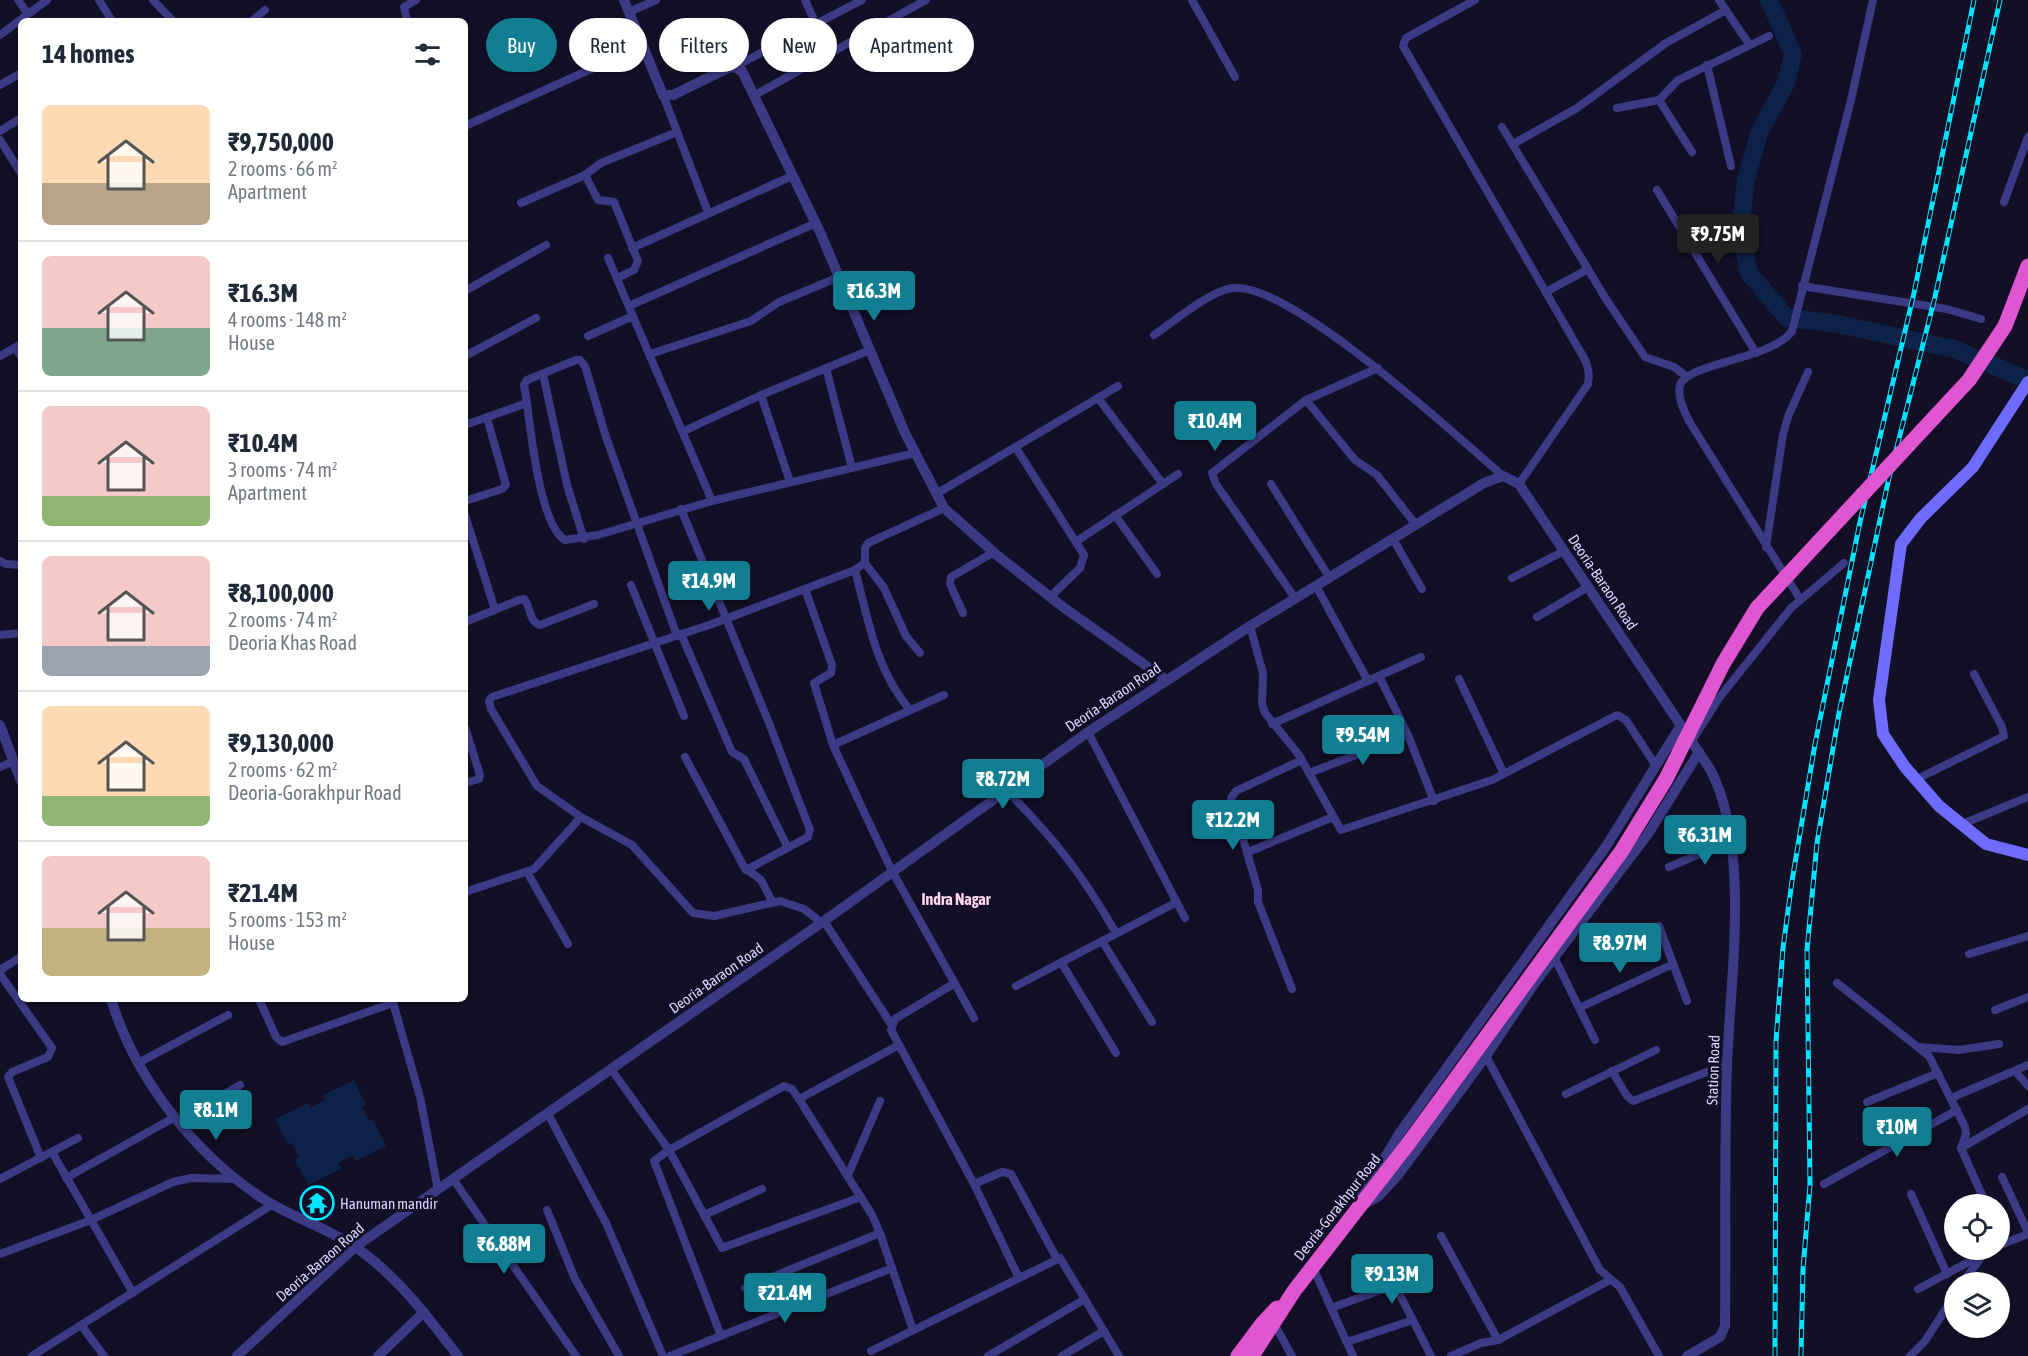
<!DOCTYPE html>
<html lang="en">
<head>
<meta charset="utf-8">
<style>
	:root { --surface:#fff; --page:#f2f2f3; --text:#1f2937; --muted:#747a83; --line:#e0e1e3; --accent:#117e91 }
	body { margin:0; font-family:"Asap Condensed",sans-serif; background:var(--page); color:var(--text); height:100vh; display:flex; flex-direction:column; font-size:22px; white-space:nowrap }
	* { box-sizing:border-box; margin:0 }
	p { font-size:20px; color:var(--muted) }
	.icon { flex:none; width:33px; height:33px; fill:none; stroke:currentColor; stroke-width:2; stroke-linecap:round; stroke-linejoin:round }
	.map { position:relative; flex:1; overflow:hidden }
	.drawer { position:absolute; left:18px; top:18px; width:450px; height:984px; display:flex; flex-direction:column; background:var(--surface); border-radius:9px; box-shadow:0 2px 4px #0004 }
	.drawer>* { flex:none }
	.hud { position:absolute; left:486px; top:18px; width:570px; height:54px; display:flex; gap:12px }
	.controls { position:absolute; left:1944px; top:1194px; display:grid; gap:12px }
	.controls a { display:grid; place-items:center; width:66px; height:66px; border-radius:50%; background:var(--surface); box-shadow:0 2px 4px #0004; font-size:30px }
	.price { position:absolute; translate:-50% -51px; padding:0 14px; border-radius:6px; background:var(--accent); color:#fff; font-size:20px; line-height:39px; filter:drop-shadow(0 2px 3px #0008) }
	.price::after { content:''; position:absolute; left:50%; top:36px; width:18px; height:14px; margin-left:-9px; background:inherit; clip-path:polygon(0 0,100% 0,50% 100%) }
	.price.active { background:#222; color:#fff }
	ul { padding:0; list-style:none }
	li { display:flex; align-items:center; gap:18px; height:150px; padding:0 24px }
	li+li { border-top:2px solid var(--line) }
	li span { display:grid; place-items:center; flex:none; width:168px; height:120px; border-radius:9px; color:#555 }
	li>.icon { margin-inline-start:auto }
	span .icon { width:72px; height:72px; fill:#fffc; stroke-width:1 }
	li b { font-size:26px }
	h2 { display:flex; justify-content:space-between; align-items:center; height:72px; padding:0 24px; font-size:26px }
	.chip { padding:0 21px; border-radius:27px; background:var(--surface); box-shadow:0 2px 4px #0004; font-size:21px; line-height:54px }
	.chip.active { background:var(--accent); color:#fff }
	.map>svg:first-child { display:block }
	.water { fill:#0c2248 }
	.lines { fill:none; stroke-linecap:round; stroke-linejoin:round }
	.river { stroke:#0c2248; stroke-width:18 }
	.minor { stroke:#3d3a85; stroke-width:8 }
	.tertiary { stroke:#3d3a85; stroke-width:10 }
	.secondary { stroke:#6f6bff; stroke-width:12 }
	.trunk { stroke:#e055d1; stroke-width:15 }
	.rail-casing { stroke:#00e5ff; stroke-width:5 }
	.rail { stroke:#130f26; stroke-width:3; stroke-dasharray:9; stroke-linecap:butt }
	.trunk-bridge { stroke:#e055d1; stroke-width:15 }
	.labels { text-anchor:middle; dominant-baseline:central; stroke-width:6; stroke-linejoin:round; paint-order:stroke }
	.street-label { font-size:15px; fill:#d9d4ff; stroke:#130f26 }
	.poi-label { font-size:15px; fill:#d9d4ff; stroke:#130f26; text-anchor:start }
	.neighbourhood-label { font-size:16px; font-weight:bold; fill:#ffd6f0; stroke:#130f26 }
</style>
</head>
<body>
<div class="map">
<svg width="2028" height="1356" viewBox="0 0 2028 1356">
	<rect width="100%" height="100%" fill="#130f26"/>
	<path class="water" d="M354 1080 366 1105 362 1107 369 1121 373 1120 386 1146 356 1161 353 1156 338 1163 341 1169 308 1185 295 1160 299 1157 292 1143 288 1145 275 1119 308 1103 310 1108 325 1100 323 1095Z"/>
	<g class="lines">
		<path class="river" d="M1769 0 1793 54 1786 83 1759 133 1746 181 1740 231 1749 273 1787 318 1833 323 1954 349 2028 380"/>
		<g class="minor">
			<path d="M18 0 28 14"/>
			<path d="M99 0 112 21"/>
			<path d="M153 0 173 21"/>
			<path d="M805 0 816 24"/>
			<path d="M1192 0 1235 77"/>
			<path d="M1475 0 1406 38 1403 46 1577 346C1585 359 1591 368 1588 384L1519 484"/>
			<path d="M1719 0 1749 44"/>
			<path d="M629 12 656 0"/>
			<path d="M252 21 265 10"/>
			<path d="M407 21 404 7 416 0"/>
			<path d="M0 35 47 0"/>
			<path d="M1707 65 1731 166"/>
			<path d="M734 67 862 0"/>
			<path d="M0 85 21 73"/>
			<path d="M663 95 708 212"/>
			<path d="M755 95 926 0"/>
			<path d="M1659 100 1692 152"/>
			<path d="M1617 108 1659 100 1678 80 1769 36"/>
			<path d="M465 126 642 46"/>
			<path d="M1502 127 1606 299 1645 357 1674 367 1686 376"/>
			<path d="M0 131 21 118"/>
			<path d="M0 140 21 173"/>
			<path d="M1513 144 1577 108 1666 43 1726 10"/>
			<path d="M585 175 598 200 614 202 638 261 634 270 617 278"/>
			<path d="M1657 190 1756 353"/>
			<path d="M2004 202 2028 137"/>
			<path d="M521 203 585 175 601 163 677 132"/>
			<path d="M632 248 792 176"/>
			<path d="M608 258 712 501"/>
			<path d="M1802 286 1947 309 1981 319"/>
			<path d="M465 291 546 245"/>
			<path d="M1546 292 1588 269"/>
			<path d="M629 306 816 223"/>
			<path d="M1154 335C1175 321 1208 292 1232 288 1288 280 1458 437 1503 476"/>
			<path d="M588 336 633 316"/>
			<path d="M15 348 21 356"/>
			<path d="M650 354 751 321 779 302 839 277"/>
			<path d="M0 356 21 344"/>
			<path d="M465 356 536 318"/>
			<path d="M826 368 852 468"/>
			<path d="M543 374 567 485 584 539"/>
			<path d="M761 395 790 482"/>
			<path d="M1098 398 1163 484"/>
			<path d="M1306 400 1355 460 1377 475 1416 525"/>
			<path d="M527 403 524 385 527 380 576 360H580L585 366 606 437 677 636"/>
			<path d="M465 425 527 403C531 433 540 525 565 540L598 535 712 501 915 453"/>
			<path d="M684 431 761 395 870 350"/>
			<path d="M1016 448 1084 555 1080 568 1050 597"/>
			<path d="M1271 484 1329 577"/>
			<path d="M936 494 1118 386"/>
			<path d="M465 501 502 489 506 485 487 418"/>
			<path d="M681 509 769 723 810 830 808 837 746 870"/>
			<path d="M465 515 495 610"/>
			<path d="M1115 515 1157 574"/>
			<path d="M1393 539 1422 589"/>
			<path d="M1077 541 1178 474"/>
			<path d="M1766 547 1783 434 1789 414 1808 372"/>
			<path d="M0 561 6 564 21 565"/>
			<path d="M865 563 884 588 906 636 920 653"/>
			<path d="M855 570C868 619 876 671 910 710"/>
			<path d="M1512 578 1564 551"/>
			<path d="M631 585 684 716"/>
			<path d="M1316 586 1368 681"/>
			<path d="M805 589 832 665 831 673 814 683 833 745 864 812 892 871 974 1018"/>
			<path d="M1295 598 1216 484 1212 473 1306 400 1378 368"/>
			<path d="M1800 599 1689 421C1684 410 1677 397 1680 385 1687 363 1773 359 1792 331L1851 100 1873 0"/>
			<path d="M963 613 950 584 951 577 994 552"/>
			<path d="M1537 617 1588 587"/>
			<path d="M465 622 519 600 524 599C531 607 529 622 540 625L594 604"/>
			<path d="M1250 626 1263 673 1262 704 1265 713 1299 755 1341 830 1492 780 1617 715 1626 720 1656 766"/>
			<path d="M681 634 732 752 744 759 788 848"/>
			<path d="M0 635 21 633"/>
			<path d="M1379 676 1408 735 1434 801"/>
			<path d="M1459 679 1504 774"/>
			<path d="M1272 724 1421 657"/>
			<path d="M465 727 480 775 479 779 465 783"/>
			<path d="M1088 732 1185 918"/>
			<path d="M1695 736 1719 698 1791 608 1844 563"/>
			<path d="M833 745 944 695"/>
			<path d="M685 757 744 867 761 880 772 901"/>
			<path d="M0 767 14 761"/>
			<path d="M1309 773 1408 735"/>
			<path d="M1915 780 2004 736 2002 727 1974 674"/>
			<path d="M1006 790C1054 838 1082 874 1116 933"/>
			<path d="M1960 825 2028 797"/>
			<path d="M1248 852 1333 817"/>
			<path d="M1669 867 1730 841"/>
			<path d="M527 872 568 944"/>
			<path d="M465 892 534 869 581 817"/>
			<path d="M824 921 891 1024"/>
			<path d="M822 923 804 909 780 901 714 916 693 913 632 845 581 817 537 786 491 709 489 701 492 697 712 624 855 570 865 563V548L868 543 944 508"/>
			<path d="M1659 926 1687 1001"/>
			<path d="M1102 941 1152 1022"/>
			<path d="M1969 954 2028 936"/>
			<path d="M1554 957 1595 1040"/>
			<path d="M1061 962 1116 1053"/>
			<path d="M0 970 21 957"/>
			<path d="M0 974 52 1048 48 1057 12 1072 8 1077 41 1158"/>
			<path d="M955 983 895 1019 891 1030 974 1184 1019 1278"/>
			<path d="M1837 983 1929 1056 1965 1127 1966 1134 1961 1148 1986 1204"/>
			<path d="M1016 986 1177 902"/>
			<path d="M1292 989 1258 902V890L1231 798 1236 791 1302 760"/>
			<path d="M259 999 276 1037 282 1042 393 1003"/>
			<path d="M392 999 420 1097 438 1190"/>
			<path d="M1579 1008 1673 964"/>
			<path d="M1995 1010 2028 997"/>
			<path d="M1919 1047 1959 1050 1999 1044"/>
			<path d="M1486 1056 1600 1270 1620 1287 1659 1356"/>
			<path d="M140 1062 228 1015"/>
			<path d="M611 1069 669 1150 722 1248 861 1197"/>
			<path d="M1612 1071 1627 1096 1633 1101 1727 1064"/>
			<path d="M2015 1071 2028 1086"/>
			<path d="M1566 1094 1656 1050"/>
			<path d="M1951 1098 2028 1065"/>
			<path d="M799 1099 899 1045"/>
			<path d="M1867 1102 1938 1073"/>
			<path d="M548 1114 606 1223 663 1356"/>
			<path d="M179 1121 240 1085"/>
			<path d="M1961 1148 2028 1109"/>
			<path d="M52 1152 133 1293"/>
			<path d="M848 1175 880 1101"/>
			<path d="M2002 1177 2028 1232"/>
			<path d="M66 1178 175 1117"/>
			<path d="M0 1179 78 1138"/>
			<path d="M453 1179 576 1356"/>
			<path d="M974 1184 1002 1172 1011 1174 1057 1259"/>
			<path d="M1824 1184 1957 1110"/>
			<path d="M1911 1194 1947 1274"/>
			<path d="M547 1210 575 1279 619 1356"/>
			<path d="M704 1215 762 1189"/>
			<path d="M1441 1236 1498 1340"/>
			<path d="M2000 1245 2028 1234"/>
			<path d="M0 1254 91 1220 173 1182 191 1178 236 1179"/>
			<path d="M1313 1268 1353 1356"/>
			<path d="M1963 1282 1980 1259"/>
			<path d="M745 1288 880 1233"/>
			<path d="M1918 1289 1991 1250"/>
			<path d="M1331 1308 1395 1285 1431 1356"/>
			<path d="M1273 1322 1292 1356"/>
			<path d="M81 1325 104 1356"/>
			<path d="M721 1336 654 1161 669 1150 784 1086 792 1089 799 1099 872 1215 880 1233 913 1330"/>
			<path d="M1347 1342 1413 1320"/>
			<path d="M871 1351 1060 1258 1119 1356"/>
			<path d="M32 1356 273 1204"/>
			<path d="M670 1356 892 1268"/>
			<path d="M988 1356 1085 1299"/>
			<path d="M1062 1356 1104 1331"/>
			<path d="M1451 1356 1481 1343 1498 1340 1610 1280"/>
			<path d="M1910 1356 1925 1341 1954 1296"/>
		</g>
		<g class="tertiary">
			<path d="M624 0 663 95H673L728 68 734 67 742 71 820 232 905 433 944 508 998 556 1063 607 1165 679"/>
			<path d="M0 725 21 781"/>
			<path d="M111 999C136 1081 198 1159 270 1203 297 1219 329 1229 355 1247 396 1274 428 1318 458 1356"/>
			<path d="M1362 1196 1399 1134 1607 845 1681 725"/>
			<path d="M1365 1204 1379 1196 1398 1175 1486 1056 1534 984 1648 834 1699 752"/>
			<path d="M237 1356 355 1247 824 921 1088 732 1250 626 1484 483 1503 476 1519 484 1710 769C1751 846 1730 979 1727 1066 1724 1152 1726 1239 1725 1326L1720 1337 1687 1356"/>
			<path d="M378 1356 424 1312"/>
		</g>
		<path class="secondary" d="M2028 382 1973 467 1921 518 1901 544 1879 700 1883 734 1905 767 1939 806 1986 844 2028 855"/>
		<g class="trunk">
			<path d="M1238 1356 1262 1324 1277 1308"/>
			<path d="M1252 1356 1294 1291 1408 1144"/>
		</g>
		<defs>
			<g id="rail">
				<path d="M1775 1356 1776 1041 1783 948 1792 881 1815 744 1860 522 1914 293 1974 0"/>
				<path d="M1801 1356 1803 1269 1810 1185 1807 950 1817 843 1839 713 1888 482 1935 297 2000 0"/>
			</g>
		</defs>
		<use href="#rail" class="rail-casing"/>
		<use href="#rail" class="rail"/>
		<path class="trunk-bridge" d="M1408 1144 1621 852 1666 779 1723 664 1757 608 1969 380 2005 326 2028 266"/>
	</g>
	<defs>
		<symbol id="temple-ring" viewBox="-11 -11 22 22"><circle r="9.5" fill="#130f26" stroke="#00e5ff" stroke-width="1.5"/><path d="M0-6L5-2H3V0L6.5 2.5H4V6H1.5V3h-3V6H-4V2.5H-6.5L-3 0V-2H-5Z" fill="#00e5ff"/></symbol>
	</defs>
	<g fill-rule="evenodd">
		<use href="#temple-ring" x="298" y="1184" width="38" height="38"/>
	</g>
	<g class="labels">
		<g class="street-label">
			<text transform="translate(1603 582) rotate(56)">Deoria-Baraon Road</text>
			<text transform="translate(1113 697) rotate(-34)">Deoria-Baraon Road</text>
			<text transform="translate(716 978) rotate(-35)">Deoria-Baraon Road</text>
			<text transform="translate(1713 1070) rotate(-88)">Station Road</text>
			<text transform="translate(1337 1207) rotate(-52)">Deoria-Gorakhpur Road</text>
			<text transform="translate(320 1262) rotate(-41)">Deoria-Baraon Road</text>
		</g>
		<g class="poi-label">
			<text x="340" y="1203">Hanuman mandir</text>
		</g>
		<g class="neighbourhood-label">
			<text x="956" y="899">Indra Nagar</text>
		</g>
	</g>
</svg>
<div class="controls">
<a><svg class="icon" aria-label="locate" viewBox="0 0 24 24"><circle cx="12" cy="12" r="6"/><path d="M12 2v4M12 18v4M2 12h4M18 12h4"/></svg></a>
<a><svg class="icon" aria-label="layers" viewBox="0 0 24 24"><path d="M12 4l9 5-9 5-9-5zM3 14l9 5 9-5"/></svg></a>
</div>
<b class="price active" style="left:1718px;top:265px">₹9.75M</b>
<b class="price" style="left:874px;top:322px">₹16.3M</b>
<b class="price" style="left:1215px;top:452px">₹10.4M</b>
<b class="price" style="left:709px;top:612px">₹14.9M</b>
<b class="price" style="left:1363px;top:766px">₹9.54M</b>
<b class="price" style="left:1003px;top:810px">₹8.72M</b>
<b class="price" style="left:1233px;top:851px">₹12.2M</b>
<b class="price" style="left:1705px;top:866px">₹6.31M</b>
<b class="price" style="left:1620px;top:974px">₹8.97M</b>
<b class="price" style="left:216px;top:1141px">₹8.1M</b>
<b class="price" style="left:1897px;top:1158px">₹10M</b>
<b class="price" style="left:504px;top:1275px">₹6.88M</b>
<b class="price" style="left:1392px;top:1305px">₹9.13M</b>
<b class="price" style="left:785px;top:1324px">₹21.4M</b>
<div class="hud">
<a class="chip active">Buy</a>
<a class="chip">Rent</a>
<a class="chip">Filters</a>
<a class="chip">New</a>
<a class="chip">Apartment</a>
</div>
<section class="drawer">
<h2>14 homes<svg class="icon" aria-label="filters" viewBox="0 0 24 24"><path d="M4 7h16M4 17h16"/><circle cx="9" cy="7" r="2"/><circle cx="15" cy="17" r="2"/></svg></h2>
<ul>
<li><span style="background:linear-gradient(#ffd9b3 65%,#b9a48a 0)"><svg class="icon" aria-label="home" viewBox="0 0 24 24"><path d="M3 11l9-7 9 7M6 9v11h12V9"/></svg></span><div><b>₹9,750,000</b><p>2 rooms · 66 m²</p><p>Apartment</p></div></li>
<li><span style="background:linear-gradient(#f6c9c9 60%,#7fa58c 0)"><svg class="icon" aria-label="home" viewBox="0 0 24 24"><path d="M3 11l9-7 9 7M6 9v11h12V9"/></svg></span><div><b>₹16.3M</b><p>4 rooms · 148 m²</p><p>House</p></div></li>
<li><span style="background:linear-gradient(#f6c9c9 75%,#8fb573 0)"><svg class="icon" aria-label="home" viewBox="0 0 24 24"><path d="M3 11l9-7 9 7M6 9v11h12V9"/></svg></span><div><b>₹10.4M</b><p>3 rooms · 74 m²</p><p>Apartment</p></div></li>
<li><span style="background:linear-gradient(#f6c9c9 75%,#9aa5b1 0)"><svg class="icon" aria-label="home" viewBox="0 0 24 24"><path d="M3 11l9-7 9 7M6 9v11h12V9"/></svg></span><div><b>₹8,100,000</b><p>2 rooms · 74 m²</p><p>Deoria Khas Road</p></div></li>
<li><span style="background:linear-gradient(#ffd9b3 75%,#8fb573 0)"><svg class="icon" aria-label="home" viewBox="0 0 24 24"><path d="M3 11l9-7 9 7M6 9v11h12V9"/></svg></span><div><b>₹9,130,000</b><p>2 rooms · 62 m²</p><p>Deoria-Gorakhpur Road</p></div></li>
<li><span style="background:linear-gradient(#f6c9c9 60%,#c2b280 0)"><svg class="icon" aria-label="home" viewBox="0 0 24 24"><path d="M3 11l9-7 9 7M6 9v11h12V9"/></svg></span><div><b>₹21.4M</b><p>5 rooms · 153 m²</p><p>House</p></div></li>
</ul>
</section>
</div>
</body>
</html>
